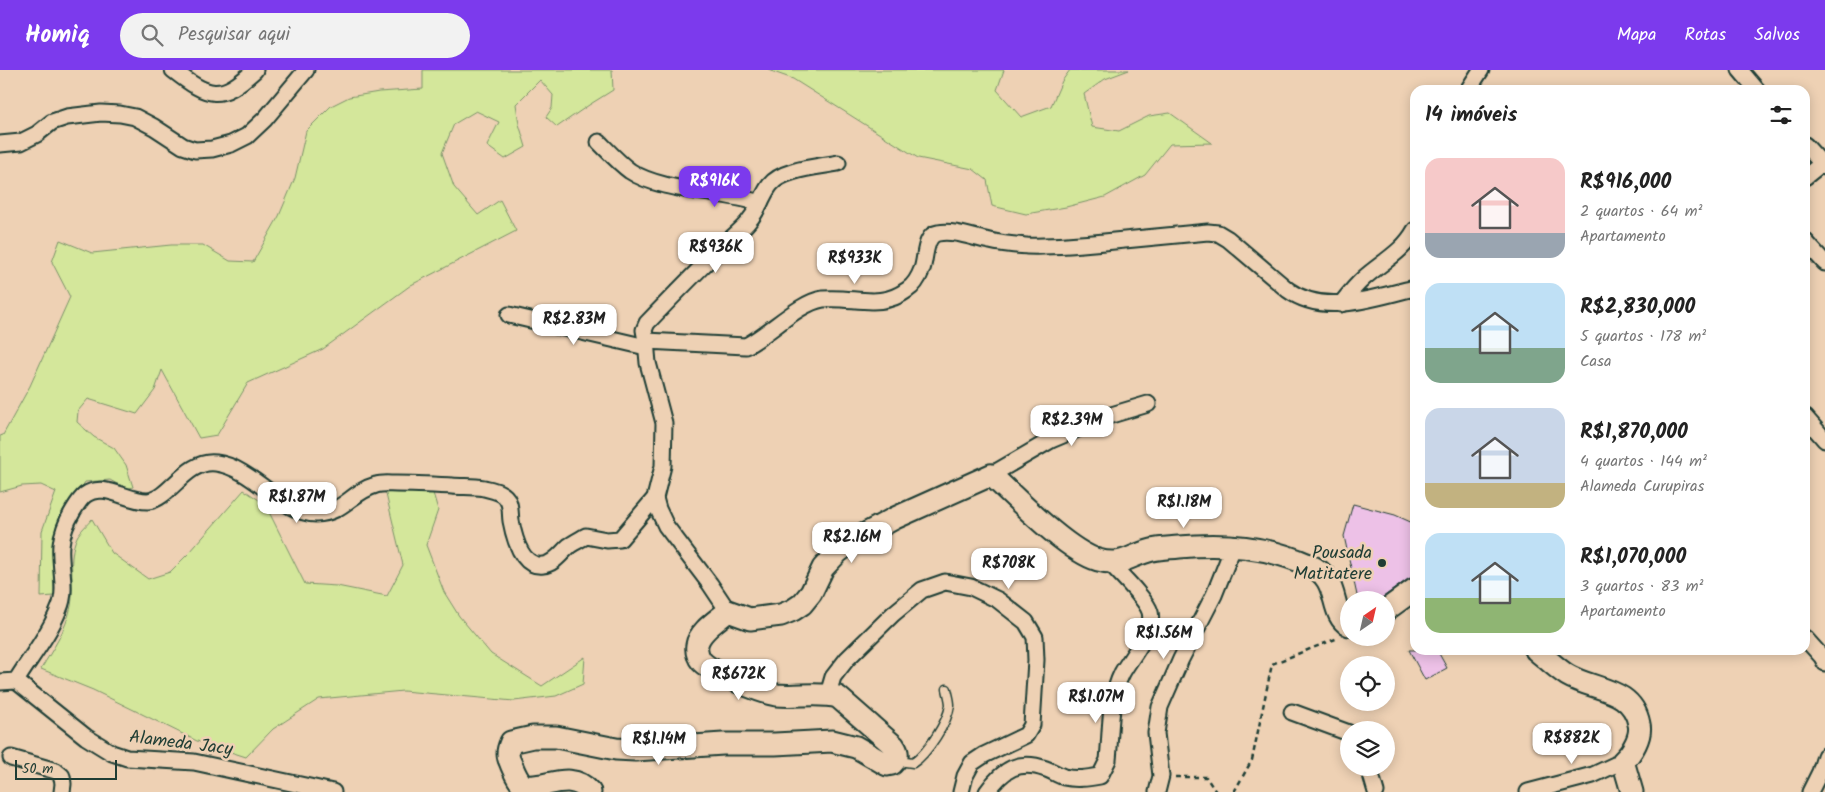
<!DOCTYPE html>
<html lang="pt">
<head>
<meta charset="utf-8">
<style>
	:root { --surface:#fff; --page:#f2f2f2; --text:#222; --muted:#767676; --accent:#7c3aed }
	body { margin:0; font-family:Kalam,sans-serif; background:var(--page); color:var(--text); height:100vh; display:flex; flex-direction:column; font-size:19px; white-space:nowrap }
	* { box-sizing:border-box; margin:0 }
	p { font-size:16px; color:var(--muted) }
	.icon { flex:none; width:28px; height:28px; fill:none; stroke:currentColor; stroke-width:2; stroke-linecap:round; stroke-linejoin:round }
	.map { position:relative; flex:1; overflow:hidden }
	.drawer { position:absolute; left:1410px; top:15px; width:400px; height:570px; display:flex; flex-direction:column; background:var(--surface); border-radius:15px; box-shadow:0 2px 12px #0003 }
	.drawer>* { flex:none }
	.needle { width:32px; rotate:34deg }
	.fabs { position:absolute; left:1340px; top:521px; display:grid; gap:10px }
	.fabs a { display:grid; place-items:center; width:55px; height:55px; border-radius:50%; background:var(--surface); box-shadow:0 2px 12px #0003; font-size:25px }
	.scale { position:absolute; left:15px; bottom:12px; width:102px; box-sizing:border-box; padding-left:5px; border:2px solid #1f3d34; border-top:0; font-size:14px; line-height:18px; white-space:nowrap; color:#1f3d34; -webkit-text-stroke:4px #eed1b4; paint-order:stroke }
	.price { position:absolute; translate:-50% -42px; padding:0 11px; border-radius:10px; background:#fff; color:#222; font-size:16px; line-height:32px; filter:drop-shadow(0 1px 2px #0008) }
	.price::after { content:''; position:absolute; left:50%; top:30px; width:15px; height:11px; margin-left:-8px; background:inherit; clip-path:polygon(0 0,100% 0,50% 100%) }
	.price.on { background:var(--accent); color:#fff }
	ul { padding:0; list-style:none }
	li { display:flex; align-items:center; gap:15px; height:125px; padding:0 15px }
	li span { display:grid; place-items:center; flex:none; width:140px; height:100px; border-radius:15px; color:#555 }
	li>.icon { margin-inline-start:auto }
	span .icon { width:60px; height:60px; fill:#fffc; stroke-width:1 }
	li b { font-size:21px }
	h2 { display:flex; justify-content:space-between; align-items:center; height:60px; padding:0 15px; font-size:21px }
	header { display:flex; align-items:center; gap:30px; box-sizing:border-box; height:70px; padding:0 25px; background:var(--accent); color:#fff }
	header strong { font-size:24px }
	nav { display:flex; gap:28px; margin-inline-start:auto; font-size:18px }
	.search { width:350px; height:45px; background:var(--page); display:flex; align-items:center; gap:12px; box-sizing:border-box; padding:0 18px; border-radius:28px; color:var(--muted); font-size:19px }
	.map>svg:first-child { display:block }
	.green { fill:#d4e79b; stroke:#7a9268 }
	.building { fill:#edc1e7; stroke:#1f3d34 }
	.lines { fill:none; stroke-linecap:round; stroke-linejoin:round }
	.lane-casing { stroke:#1f3d34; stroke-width:11 }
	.street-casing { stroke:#1f3d34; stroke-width:19 }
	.secondary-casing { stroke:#1f3d34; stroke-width:25 }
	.path { stroke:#1f3d34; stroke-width:2.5; stroke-dasharray:5 4; stroke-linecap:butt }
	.lane { stroke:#eed1b4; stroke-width:8 }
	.street { stroke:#eed1b4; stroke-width:15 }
	.secondary { stroke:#eed1b4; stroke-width:21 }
	.poi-dot { fill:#1f3d34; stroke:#eed1b4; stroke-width:2 }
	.labels { text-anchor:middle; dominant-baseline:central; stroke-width:5; stroke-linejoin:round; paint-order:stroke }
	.poi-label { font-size:18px; fill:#1f3d34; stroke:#eed1b4; text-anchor:end }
	.street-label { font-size:18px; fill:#1f3d34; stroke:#eed1b4 }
</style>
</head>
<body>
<header>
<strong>Homiq</strong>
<div class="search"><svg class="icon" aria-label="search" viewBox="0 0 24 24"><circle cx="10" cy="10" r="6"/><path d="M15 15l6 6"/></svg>Pesquisar aqui</div>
<nav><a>Mapa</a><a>Rotas</a><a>Salvos</a></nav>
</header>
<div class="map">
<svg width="1825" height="722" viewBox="0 0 1825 722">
	<rect width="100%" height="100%" fill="#eed1b4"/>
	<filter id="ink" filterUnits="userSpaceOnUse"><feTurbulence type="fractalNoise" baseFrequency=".02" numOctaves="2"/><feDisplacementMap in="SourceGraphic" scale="10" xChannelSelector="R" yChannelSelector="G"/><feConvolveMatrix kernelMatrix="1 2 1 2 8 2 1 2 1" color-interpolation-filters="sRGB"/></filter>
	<g filter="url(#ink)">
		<g class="green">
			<path d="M423 0H612L613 20 589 35 557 57 546 47 552 38 553 25 540 10 516 34 519 54 526 77 505 89 487 76 499 52 476 41 454 54 442 83 454 117 478 145 500 130 516 161 411 215 323 279 248 313 217 365 199 368 162 300 155 320 137 344 88 329 78 341 77 352 94 367 114 378 126 395 133 417 126 419 110 410 85 412 62 450 52 475 54 526 41 527 42 461 56 422 41 415 22 416 0 422V366L3 365 30 316 70 227 52 192 60 170 92 183 171 175H203L230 191 253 192 279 146 295 108 306 61 331 36 349 27 379 22 423 19Z"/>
			<path d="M768 0H1004L997 20 1021 47 1051 36 1062 11 1070 0H1129L1105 9 1084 24 1092 57 1119 61 1149 46 1170 43 1212 73 1170 74 1145 105 1105 127 1066 137 1026 144 992 136 987 110 973 99 918 88 793 9Z"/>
			<path d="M244 420 265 434 305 514 337 516 387 526 403 495 385 420 433 423 438 440 426 475 444 522 459 546 491 584 542 616 585 587 583 614 556 626 514 631 403 621 319 629 273 659 246 687 197 671 93 620 41 599C53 579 66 560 71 536 75 513 67 489 77 467 80 461 87 455 92 449L112 483 148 509 170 502 190 482Z"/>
		</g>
		<g class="building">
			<path d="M1353 434 1395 445 1415 454V507L1408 509 1379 530H1358L1344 466Z"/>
			<path d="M1409 580H1437L1447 598 1425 610Z"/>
		</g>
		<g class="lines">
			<defs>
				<path id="lane" d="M898 691 913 693C927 684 948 652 950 635 950 630 948 624 947 619"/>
				<g id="street">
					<path d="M173 0C209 28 220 32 255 0"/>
					<path d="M1740 0 1757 20"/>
					<path d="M1468 20 1481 0"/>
					<path d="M599 72C609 82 619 93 630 101 661 122 722 121 760 133 763 127 766 120 770 115 782 99 819 97 838 93"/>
					<path d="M0 74 21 72 37 64 52 52 67 47 101 43 120 44 135 47 154 57 183 76 195 80 212 79 231 74 247 66 265 49 306 0"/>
					<path d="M1805 75 1825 97"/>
					<path d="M1805 107 1825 91"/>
					<path d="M1805 171 1825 193"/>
					<path d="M1341 234C1348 225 1355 216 1364 208 1382 192 1403 182 1415 160"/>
					<path d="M509 245 646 277"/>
					<path d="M646 271 644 260 647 253C671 228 695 203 720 179 737 162 750 155 760 133"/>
					<path d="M1805 347 1825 370"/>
					<path d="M991 405 1051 370 1108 346 1148 334"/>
					<path d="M728 541 710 514 666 456 658 439 655 428 663 396 664 353 648 293 646 271 746 276C769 264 800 232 823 229 854 226 880 240 907 220 915 215 919 207 922 199 926 189 924 165 938 163 955 160 973 168 990 171 1002 174 1015 175 1027 176 1056 177 1085 174 1114 171 1145 168 1177 165 1208 162L1218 163 1228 169 1288 220C1325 247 1374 227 1415 218"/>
					<path d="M1805 568 1822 587 1825 593"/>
					<path d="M16 611 86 667 112 683 127 688 194 692 333 722"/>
					<path d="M0 612 16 611C30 588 49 565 59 539 68 519 59 496 61 475 62 464 67 451 73 441 76 436 80 429 85 425 104 411 128 432 148 431 170 429 186 389 216 393 252 397 283 444 316 444 344 443 351 422 376 415 382 413 389 414 396 414 415 414 433 415 452 416 463 417 473 416 484 418 492 420 505 422 508 431 511 436 510 445 511 451 514 467 521 498 543 495 554 494 561 483 569 476 575 472 581 469 586 466L607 470 620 469 655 428"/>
					<path d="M828 624 833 607 847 589 893 544 922 520 945 512 971 517 998 530 1026 552 1035 567 1036 590 1032 655 1026 665 984 685 972 693 965 706 961 722"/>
					<path d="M1292 642 1349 663"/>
					<path d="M11 688 56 701 62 706 63 714 62 722"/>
					<path d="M1369 698 1376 722"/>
					<path d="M987 722C1003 699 1019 689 1046 699 1052 701 1058 705 1064 707 1076 710 1088 708 1100 706L1108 690C1111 661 1109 629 1122 603 1130 588 1155 560 1150 542 1147 530 1118 502 1109 492"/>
					<path d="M1157 722 1161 706 1156 663 1160 637 1181 589 1214 525 1234 475"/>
					<path d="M1528 722 1593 705 1623 691"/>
					<path d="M1810 722 1820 702 1825 686"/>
				</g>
				<g id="secondary">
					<path d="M1386 540 1415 519"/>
					<path d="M1536 580C1546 588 1556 598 1567 605 1594 621 1632 617 1639 654 1642 666 1632 683 1623 691L1632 722"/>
					<path d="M590 722C570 698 542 722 523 715 517 710 514 701 511 694 507 686 507 681 511 672L533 667H556L616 679 635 680 723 674H775L832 671 856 677 887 695 892 694C898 688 899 683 894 676L838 627C818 622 797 627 777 625 762 623 712 602 702 592 698 587 696 581 697 575 699 561 718 550 728 541L750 549 781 545 793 540 802 534 811 523 823 498 838 482 854 470 895 448 991 405C1016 428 1067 481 1098 490 1123 497 1130 485 1152 480 1161 478 1170 478 1179 477 1225 473 1266 476 1309 495 1342 509 1328 543 1349 555"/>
				</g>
			</defs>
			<use href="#lane" class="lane-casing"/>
			<use href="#street" class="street-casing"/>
			<use href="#secondary" class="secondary-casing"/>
			<g class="path">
				<path d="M1175 707H1206L1216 722"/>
				<path d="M1234 722 1252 690 1272 594 1338 568"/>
			</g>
			<use href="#lane" class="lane"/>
			<use href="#street" class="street"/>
			<use href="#secondary" class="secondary"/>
		</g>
	</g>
	<circle class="poi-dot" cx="1382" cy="493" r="5"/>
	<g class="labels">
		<g class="poi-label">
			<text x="1372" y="483">Pousada<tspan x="1372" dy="21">Matitatere</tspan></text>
		</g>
		<g class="street-label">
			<text transform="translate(181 674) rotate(7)">Alameda Jacy</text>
		</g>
	</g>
</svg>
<div class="fabs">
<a><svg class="needle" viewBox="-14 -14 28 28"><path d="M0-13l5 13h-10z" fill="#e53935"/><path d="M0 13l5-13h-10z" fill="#767676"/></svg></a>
<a><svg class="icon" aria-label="locate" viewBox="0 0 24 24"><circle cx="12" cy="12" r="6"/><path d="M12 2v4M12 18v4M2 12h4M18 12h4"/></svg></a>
<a><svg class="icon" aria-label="layers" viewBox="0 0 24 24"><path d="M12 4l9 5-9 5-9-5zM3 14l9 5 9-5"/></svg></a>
</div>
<div class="scale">50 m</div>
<b class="price on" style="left:715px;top:138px">R$916K</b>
<b class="price" style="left:716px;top:204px">R$936K</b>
<b class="price" style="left:855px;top:215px">R$933K</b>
<b class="price" style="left:574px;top:276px">R$2.83M</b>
<b class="price" style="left:1072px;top:377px">R$2.39M</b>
<b class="price" style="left:297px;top:454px">R$1.87M</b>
<b class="price" style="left:1184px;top:459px">R$1.18M</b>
<b class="price" style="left:852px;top:494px">R$2.16M</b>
<b class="price" style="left:1009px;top:520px">R$708K</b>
<b class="price" style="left:1164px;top:590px">R$1.56M</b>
<b class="price" style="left:739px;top:631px">R$672K</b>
<b class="price" style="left:1096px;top:654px">R$1.07M</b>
<b class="price" style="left:1572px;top:695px">R$882K</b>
<b class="price" style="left:659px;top:696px">R$1.14M</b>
<section class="drawer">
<h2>14 imóveis<svg class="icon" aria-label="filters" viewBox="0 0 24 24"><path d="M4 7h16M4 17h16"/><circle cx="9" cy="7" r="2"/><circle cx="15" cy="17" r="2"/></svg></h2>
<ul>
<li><span style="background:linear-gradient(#f6c9c9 75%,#9aa5b1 0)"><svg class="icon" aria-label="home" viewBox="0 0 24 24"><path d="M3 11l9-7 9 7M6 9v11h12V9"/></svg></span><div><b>R$916,000</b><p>2 quartos · 64 m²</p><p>Apartamento</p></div></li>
<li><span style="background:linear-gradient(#bfe0f5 65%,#7fa58c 0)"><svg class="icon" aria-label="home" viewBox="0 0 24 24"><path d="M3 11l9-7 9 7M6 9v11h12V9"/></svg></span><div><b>R$2,830,000</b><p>5 quartos · 178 m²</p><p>Casa</p></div></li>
<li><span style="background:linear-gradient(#c9d6e8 75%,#c2b280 0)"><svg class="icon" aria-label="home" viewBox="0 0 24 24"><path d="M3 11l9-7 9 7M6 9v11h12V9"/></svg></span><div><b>R$1,870,000</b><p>4 quartos · 144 m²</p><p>Alameda Curupiras</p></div></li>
<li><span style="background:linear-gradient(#bfe0f5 65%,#8fb573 0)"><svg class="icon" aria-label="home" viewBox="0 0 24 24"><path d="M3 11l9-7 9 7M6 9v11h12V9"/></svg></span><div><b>R$1,070,000</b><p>3 quartos · 83 m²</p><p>Apartamento</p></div></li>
</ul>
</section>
</div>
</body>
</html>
